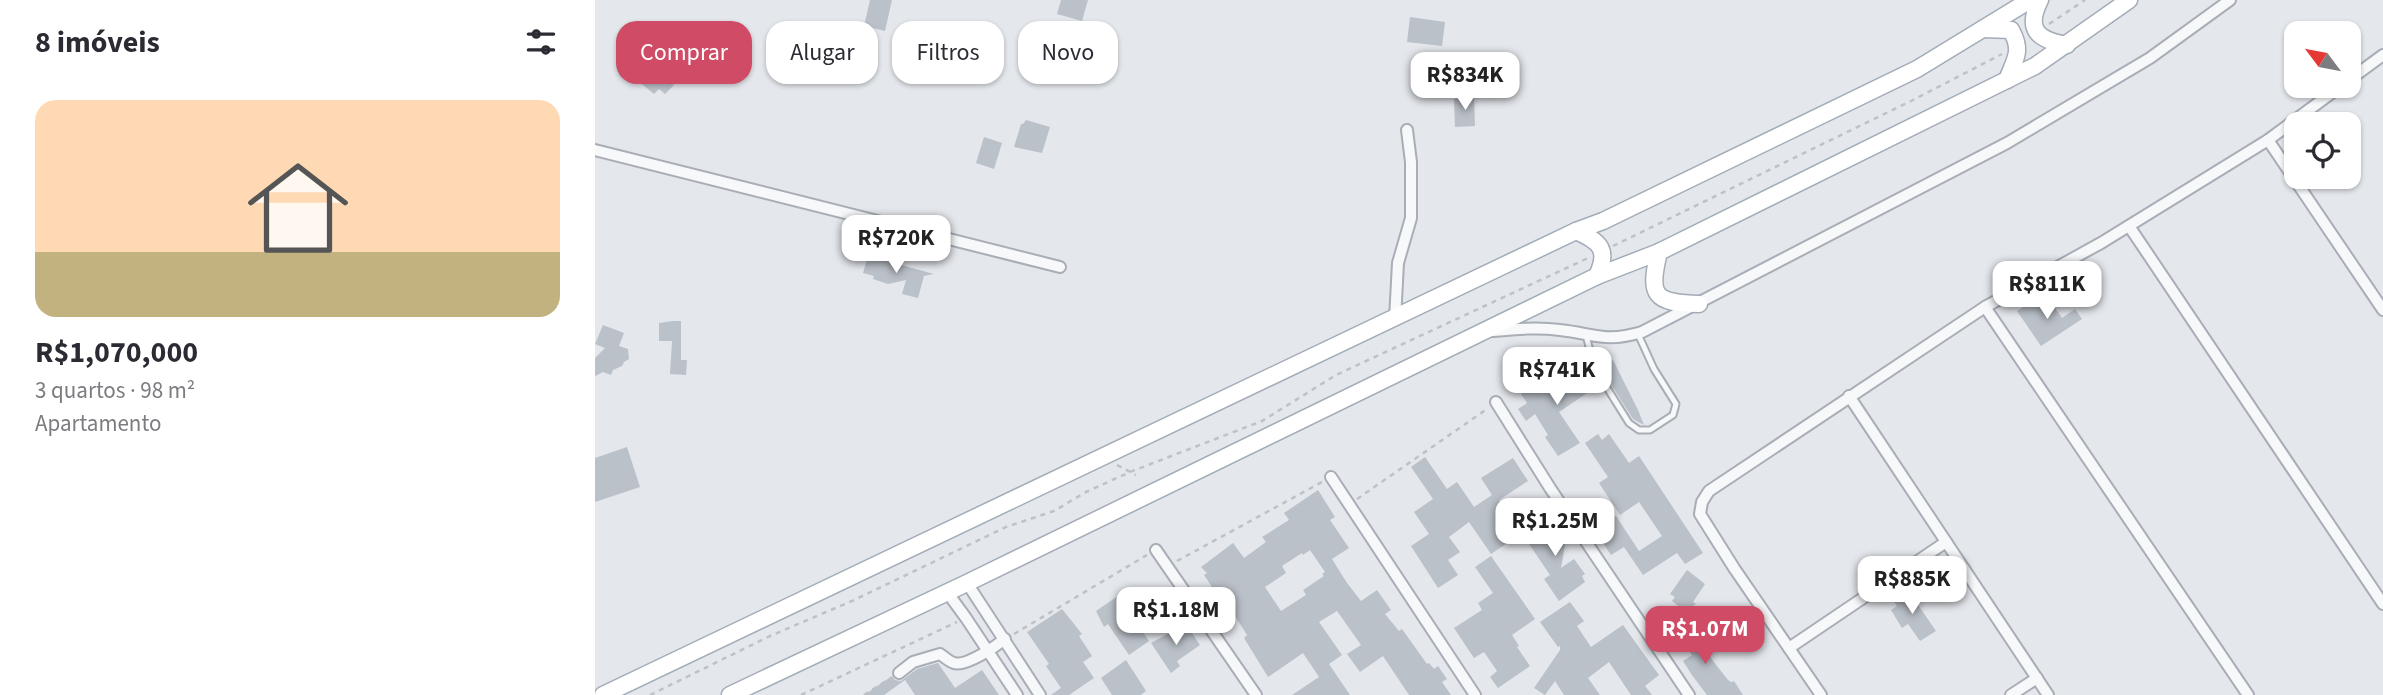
<!DOCTYPE html>
<html lang="pt">
<head>
<meta charset="utf-8">
<style>
	:root { --surface:#fff; --page:#f7f7f7; --text:#2b2b33; --muted:#7c7c81; --line:#e1e1e2; --accent:#cf4b66 }
	body { margin:0; font-family:"Source Sans 3",sans-serif; background:var(--page); color:var(--text); height:100vh; display:flex; flex-direction:column; font-size:26px; white-space:nowrap }
	* { box-sizing:border-box; margin:0 }
	p { font-size:23px; color:var(--muted) }
	.icon { flex:none; width:38px; height:38px; fill:none; stroke:currentColor; stroke-width:2; stroke-linecap:round; stroke-linejoin:round }
	.map { position:relative; flex:1; overflow:hidden }
	.drawer { display:flex; flex-direction:column; background:var(--surface); width:595px }
	.drawer>* { flex:none }
	.top-card { position:absolute; left:21px; top:21px; width:665px; height:63px; display:flex; gap:14px }
	.needle { width:46px; rotate:302deg }
	.tools { position:absolute; left:1689px; top:21px; display:grid; gap:14px }
	.tools a { display:grid; place-items:center; width:77px; height:77px; border-radius:14px; background:var(--surface); box-shadow:0 2px 5px #0004; font-size:35px }
	.price { position:absolute; translate:-50% -60px; padding:0 16px; border-radius:14px; background:#fff; color:#222; font-size:23px; line-height:46px; filter:drop-shadow(0 2px 4px #0008) }
	.price::after { content:''; position:absolute; left:50%; top:42px; width:21px; height:16px; margin-left:-10px; background:inherit; clip-path:polygon(0 0,100% 0,50% 100%) }
	.price.selected { background:var(--accent); color:#fff }
	ul { padding:0; list-style:none }
	li { display:grid; align-content:center; gap:14px; height:371px; padding:0 35px }
	li+li { border-top:2px solid var(--line) }
	li span { display:grid; place-items:center; height:217px; border-radius:21px; color:#555 }
	li>.icon { margin-inline-start:auto }
	span .icon { width:126px; height:126px; fill:#fffc; stroke-width:1 }
	li b { font-size:30px }
	h2 { display:flex; justify-content:space-between; align-items:center; height:84px; padding:0 35px; font-size:30px }
	.chip { padding:0 24px; border-radius:21px; background:var(--surface); box-shadow:0 2px 5px #0004; font-size:24px; line-height:63px }
	.chip.selected { background:var(--accent); color:#fff }
	main { display:flex; flex:1; min-height:0 }
	.map>svg:first-child { display:block }
	.building { fill:#bbc1c9; fill-rule:evenodd }
	.lines { fill:none; stroke-linecap:round; stroke-linejoin:round }
	.lane-casing { stroke:#a9aeb6; stroke-width:9 }
	.street-casing { stroke:#a9aeb6; stroke-width:14 }
	.primary-casing { stroke:#a3acb7; stroke-width:19 }
	.path { stroke:#bec2c7; stroke-width:2.5; stroke-dasharray:5 5; stroke-linecap:butt }
	.lane { stroke:#f7f8fa; stroke-width:5 }
	.street { stroke:#f7f8fa; stroke-width:10 }
	.primary { stroke:#fff; stroke-width:16 }
</style>
</head>
<body>
<main>
<section class="drawer">
<h2>8 imóveis<svg class="icon" aria-label="filters" viewBox="0 0 24 24"><path d="M4 7h16M4 17h16"/><circle cx="9" cy="7" r="2"/><circle cx="15" cy="17" r="2"/></svg></h2>
<ul>
<li><span style="background:linear-gradient(#ffd9b3 70%,#c2b280 0)"><svg class="icon" aria-label="home" viewBox="0 0 24 24"><path d="M3 11l9-7 9 7M6 9v11h12V9"/></svg></span><div><b>R$1,070,000</b><p>3 quartos · 98 m²</p><p>Apartamento</p></div></li>
</ul>
</section>
<div class="map">
<svg width="1788" height="695" viewBox="0 0 1788 695">
	<rect width="100%" height="100%" fill="#e4e7ec"/>
	<g class="building">
		<path d="M275 0H297L290 31 269 26Z"/>
		<path d="M466 0H493L487 21 462 14Z"/>
		<path d="M815 17 850 22 847 46 812 42Z"/>
		<path d="M76 31 87 41 85 43 90 47 88 49 97 57 76 81 79 85 70 94 64 89 59 94 47 84 49 82 42 75 51 65 48 62 54 55 56 57 69 43 67 40Z"/>
		<path d="M879 98 880 126 860 127 859 99Z"/>
		<path d="M431 120 455 127 447 153 419 147 426 124H428Z"/>
		<path d="M389 137 407 143 399 169 381 163Z"/>
		<path d="M273 256 339 274 329 276 323 298 307 294 311 280 293 284 278 279 279 276 268 273Z"/>
		<path d="M1452 297 1467 318 1480 309 1487 319 1446 346 1422 311 1434 303 1438 307Z"/>
		<path d="M78 321H86V360H92L91 375 75 374 77 341H64V323Z"/>
		<path d="M8 325 29 333 24 346 33 349 34 359 29 362 27 366 18 370 16 375 8 372 0 376V358L10 348 0 344Z"/>
		<path d="M1018 360 1043 410 1049 425 1038 419 1005 367Z"/>
		<path d="M981 370 987 378 996 372 1004 385 964 412 985 443 963 456 950 437 953 435 940 414 931 421 923 409 932 403 926 394 950 378 956 386Z"/>
		<path d="M1003 434 1007 440 1014 434 1034 463 1044 456 1108 553 1090 564 1082 553 1048 575 1029 547 1016 555 1002 534 1010 529 1007 525 1021 516 1044 551 1067 536 1044 502 1025 515 1004 483 1013 477 990 443Z"/>
		<path d="M32 447 45 487 0 502V458Z"/>
		<path d="M830 457 852 489 862 482 879 507 897 495 886 478 918 458 933 481 904 500 927 533 896 554 874 522 854 537 865 552 853 560 863 575 843 588 816 546 834 534 819 512 838 499 816 467Z"/>
		<path d="M723 490 740 517 735 520 754 548 737 559 752 583 766 601 782 590 796 610 790 614 804 631 807 629 832 664 834 663 839 669 843 666 852 679 847 682 856 695H814L788 656 765 672 752 654 766 645 742 611 724 622 747 655 734 664 755 695H697L724 677 708 653 673 677 649 638 652 635 638 613 635 616 624 600 625 599 609 575 612 573 606 567 638 543 649 558 671 542 667 537 694 520 689 513ZM715 550 730 572 727 574 729 576 708 590 711 595 686 611 670 587 691 573 687 566 707 553 708 555Z"/>
		<path d="M957 516 971 539 966 568 979 559 990 574 987 576 990 582 964 601 949 579 955 575 928 535Z"/>
		<path d="M896 556 940 619 917 635 924 646 922 647 935 666 903 688 895 677 902 671 889 652 879 658 859 628 887 610 883 603 898 593 880 567Z"/>
		<path d="M1092 570 1110 584 1098 602 1101 604 1090 611 1077 601 1080 597 1075 594Z"/>
		<path d="M1312 589 1341 631 1325 641 1313 624 1307 628 1296 610 1302 606 1297 599Z"/>
		<path d="M523 596 534 613 539 609 547 620 542 623 554 641 534 655 513 624 509 627 501 611Z"/>
		<path d="M975 602 989 621 982 626 996 647 1028 625 1064 675 1050 686 1057 695H1036L1014 662 993 678 1005 695H969L960 681 950 695 939 688 965 650V646L963 647 945 622Z"/>
		<path d="M467 609 487 634 484 636 497 656 488 662 499 678 474 695H456L466 688 451 666 454 664 432 632Z"/>
		<path d="M1095 623 1118 661 1133 680 1136 682 1139 681 1148 695H1112L1097 675 1088 661 1097 655 1081 633Z"/>
		<path d="M591 624 605 645 582 661 585 666 576 673 556 643Z"/>
		<path d="M531 660 551 691 546 695H517L506 678Z"/>
		<path d="M343 663 360 688 387 670 404 695H320L310 680 289 695H269L297 676 300 680 306 681 322 669Z"/>
	</g>
	<g class="lines">
		<defs>
			<path id="lane" d="M991 335 999 367 1034 423 1044 430H1055L1078 415 1081 404 1059 369 1043 334"/>
			<g id="street">
				<path d="M1754 80 1788 55"/>
				<path d="M1673 140 1788 310"/>
				<path d="M0 150 465 267"/>
				<path d="M1534 226 1788 604"/>
				<path d="M1390 307 1653 695"/>
				<path d="M800 319 803 263 816 218V162L812 130"/>
				<path d="M898 331C920 329 943 327 965 330 1001 334 1010 343 1047 332L1412 143 1555 58 1635 0"/>
				<path d="M1254 396 1453 695"/>
				<path d="M901 402 955 488 1094 695"/>
				<path d="M736 477 880 695"/>
				<path d="M561 550 661 695"/>
				<path d="M372 583 445 695"/>
				<path d="M352 592 371 618 422 695"/>
				<path d="M1194 648 1351 542"/>
				<path d="M304 673 318 662 345 654C349 657 355 662 359 663 371 667 401 646 410 639"/>
				<path d="M1226 695 1139 568 1105 514 1107 502 1114 491 1390 307 1506 243 1673 140 1746 86"/>
				<path d="M1416 695 1442 678"/>
			</g>
			<g id="primary">
				<path d="M1445 0C1430 30 1443 40 1472 45"/>
				<path d="M1388 29 1416 30C1428 51 1420 59 1412 80"/>
				<path d="M981 231C1006 242 1014 250 1002 276"/>
				<path d="M1064 252C1053 296 1059 303 1104 304"/>
				<path d="M8 695 981 231 1008 221 1322 69 1435 0"/>
				<path d="M135 695 372 583 1002 276 1064 252 1440 66 1534 0"/>
			</g>
		</defs>
		<use href="#lane" class="lane-casing"/>
		<use href="#street" class="street-casing"/>
		<use href="#primary" class="primary-casing"/>
		<g class="path">
			<path d="M1454 24 1490 0"/>
			<path d="M1018 246 1316 101 1407 54"/>
			<path d="M522 465 541 475"/>
			<path d="M762 499 892 409"/>
			<path d="M582 561 727 482"/>
			<path d="M419 634 552 555"/>
			<path d="M55 695 175 636 257 601 411 527 459 511 491 492 535 472 667 421 741 375 993 258"/>
			<path d="M206 695 362 622"/>
			<path d="M269 695 296 678"/>
		</g>
		<use href="#lane" class="lane"/>
		<use href="#street" class="street"/>
		<use href="#primary" class="primary"/>
	</g>
</svg>
<div class="tools">
<a><svg class="needle" viewBox="-14 -14 28 28"><path d="M0-13l5 13h-10z" fill="#e53935"/><path d="M0 13l5-13h-10z" fill="#7c7c81"/></svg></a>
<a><svg class="icon" aria-label="locate" viewBox="0 0 24 24"><circle cx="12" cy="12" r="6"/><path d="M12 2v4M12 18v4M2 12h4M18 12h4"/></svg></a>
</div>
<b class="price" style="left:870px;top:112px">R$834K</b>
<b class="price" style="left:301px;top:275px">R$720K</b>
<b class="price" style="left:1452px;top:321px">R$811K</b>
<b class="price" style="left:962px;top:407px">R$741K</b>
<b class="price" style="left:960px;top:558px">R$1.25M</b>
<b class="price" style="left:1317px;top:616px">R$885K</b>
<b class="price" style="left:581px;top:647px">R$1.18M</b>
<b class="price selected" style="left:1110px;top:666px">R$1.07M</b>
<div class="top-card">
<a class="chip selected">Comprar</a>
<a class="chip">Alugar</a>
<a class="chip">Filtros</a>
<a class="chip">Novo</a>
</div>
</div>
</main>
</body>
</html>
